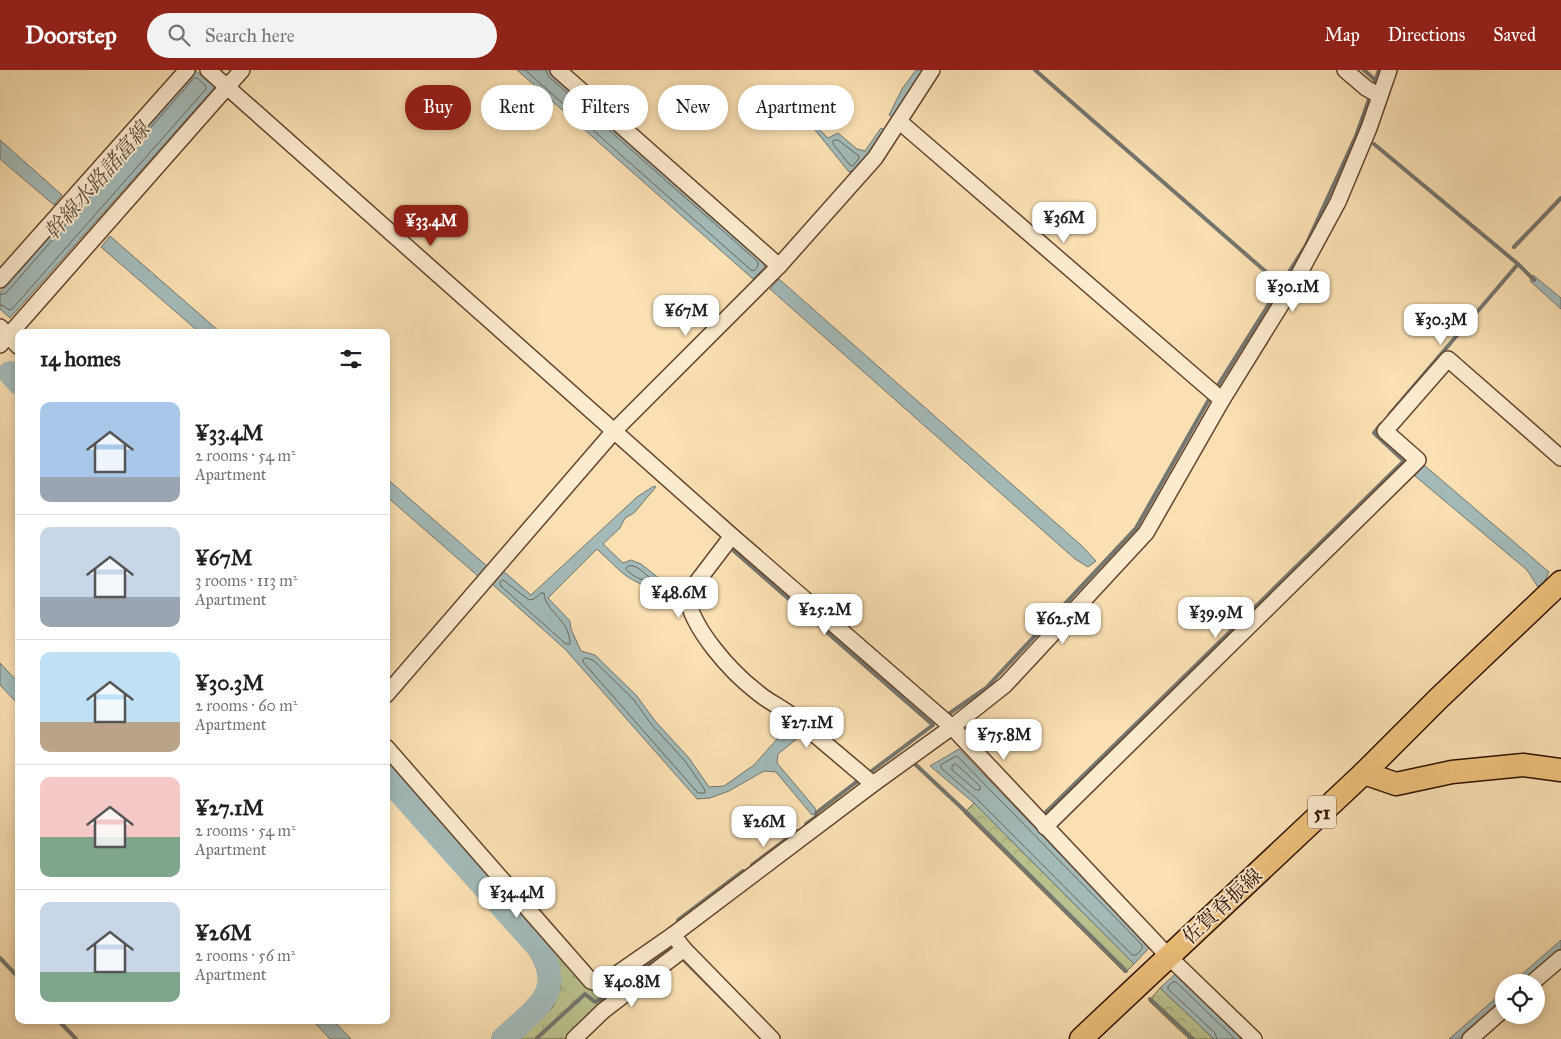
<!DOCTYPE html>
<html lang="en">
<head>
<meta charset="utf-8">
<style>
	:root { --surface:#fff; --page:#f2f2f2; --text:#202124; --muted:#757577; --line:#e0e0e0; --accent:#8f2418 }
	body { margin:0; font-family:"IM FELL Great Primer","Noto Serif JP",serif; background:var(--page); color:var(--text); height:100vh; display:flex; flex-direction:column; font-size:19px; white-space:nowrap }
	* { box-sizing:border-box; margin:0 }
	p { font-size:16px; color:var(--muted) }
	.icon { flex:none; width:28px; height:28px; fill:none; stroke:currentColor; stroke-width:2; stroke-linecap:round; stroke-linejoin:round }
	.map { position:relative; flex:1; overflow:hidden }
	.side { position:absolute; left:15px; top:259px; width:375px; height:695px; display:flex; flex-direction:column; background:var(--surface); border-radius:10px; box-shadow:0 2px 8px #0003 }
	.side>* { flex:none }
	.hud { position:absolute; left:405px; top:15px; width:475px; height:45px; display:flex; gap:10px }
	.tools { position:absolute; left:1495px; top:904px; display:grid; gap:10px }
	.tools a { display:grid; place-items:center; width:50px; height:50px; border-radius:50%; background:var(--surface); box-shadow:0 2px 8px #0003; font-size:25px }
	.price { position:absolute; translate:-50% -42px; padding:0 11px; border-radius:10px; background:#fff; color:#222; font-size:16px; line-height:32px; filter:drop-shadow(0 1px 2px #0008) }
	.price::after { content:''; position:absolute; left:50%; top:30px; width:15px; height:11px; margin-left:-8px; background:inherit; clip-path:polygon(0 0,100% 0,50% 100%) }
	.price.active { background:var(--accent); color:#fff }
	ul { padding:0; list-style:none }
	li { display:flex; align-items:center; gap:15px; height:125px; padding:0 25px }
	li+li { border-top:1px solid var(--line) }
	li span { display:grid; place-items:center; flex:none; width:140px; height:100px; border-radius:10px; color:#555 }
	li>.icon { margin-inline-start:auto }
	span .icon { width:60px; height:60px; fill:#fffc; stroke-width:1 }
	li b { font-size:21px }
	h2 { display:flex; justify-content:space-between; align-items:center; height:60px; padding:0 25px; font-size:21px }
	.chip { padding:0 18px; border-radius:22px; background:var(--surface); box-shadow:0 2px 8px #0003; font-size:18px; line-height:45px }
	.chip.active { background:var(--accent); color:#fff }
	header { display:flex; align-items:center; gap:30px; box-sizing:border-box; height:70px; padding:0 25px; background:var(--accent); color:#fff }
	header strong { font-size:24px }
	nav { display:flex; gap:28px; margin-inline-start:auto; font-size:18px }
	.search { width:350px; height:45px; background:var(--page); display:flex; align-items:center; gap:12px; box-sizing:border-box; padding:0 18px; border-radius:28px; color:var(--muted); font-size:19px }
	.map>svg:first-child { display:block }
	.grass { fill:url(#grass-tufts); stroke:#746a48 }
	.forest { fill:url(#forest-crowns); stroke:#746a48 }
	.water { fill:#a3bab8; stroke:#75766f }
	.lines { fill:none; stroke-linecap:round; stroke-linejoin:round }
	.shore { stroke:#69665c; stroke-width:1 }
	.stream { stroke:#75766f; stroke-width:4 }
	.river { stroke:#a3bab8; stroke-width:24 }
	.street-casing { stroke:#62452e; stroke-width:18 }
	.primary-casing { stroke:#2f1101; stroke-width:25 }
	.street { stroke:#fcebce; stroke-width:15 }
	.primary { stroke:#edc07a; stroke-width:22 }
	.labels { text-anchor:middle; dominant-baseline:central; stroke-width:4; stroke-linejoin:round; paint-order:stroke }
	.shield { fill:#fcebce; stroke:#6c523e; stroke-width:1 }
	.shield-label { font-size:19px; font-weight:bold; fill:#2f1101 }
	.street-label { font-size:20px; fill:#2f1101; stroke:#fcebce }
	.water-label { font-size:21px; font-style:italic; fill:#584c41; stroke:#fcebce }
</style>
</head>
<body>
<header>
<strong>Doorstep</strong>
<div class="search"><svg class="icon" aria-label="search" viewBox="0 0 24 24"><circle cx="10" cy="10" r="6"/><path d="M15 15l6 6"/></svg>Search here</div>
<nav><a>Map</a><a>Directions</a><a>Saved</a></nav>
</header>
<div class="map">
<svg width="1561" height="969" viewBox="0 0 1561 969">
	<defs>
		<pattern id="grass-tufts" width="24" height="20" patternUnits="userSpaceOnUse" patternTransform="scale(1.25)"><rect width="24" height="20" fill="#bac38f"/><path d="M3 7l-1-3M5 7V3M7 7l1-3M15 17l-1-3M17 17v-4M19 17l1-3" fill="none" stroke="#a0a67a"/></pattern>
		<pattern id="forest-crowns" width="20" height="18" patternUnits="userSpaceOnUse" patternTransform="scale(1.25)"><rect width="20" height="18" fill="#bac38f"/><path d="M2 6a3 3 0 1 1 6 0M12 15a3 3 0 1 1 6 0" fill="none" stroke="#a0a67a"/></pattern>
	</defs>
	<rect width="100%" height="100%" fill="#fae0b3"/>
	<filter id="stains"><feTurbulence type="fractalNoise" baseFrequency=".004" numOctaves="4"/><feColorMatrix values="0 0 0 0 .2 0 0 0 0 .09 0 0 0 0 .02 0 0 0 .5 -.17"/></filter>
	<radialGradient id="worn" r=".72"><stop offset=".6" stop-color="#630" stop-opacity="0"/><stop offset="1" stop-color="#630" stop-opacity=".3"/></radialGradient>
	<path class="grass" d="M386 686 606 932 567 969H520L553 937 561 917 557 889 386 697Z"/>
	<g class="forest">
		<path d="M974 733 1134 894 1125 903 964 743Z"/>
		<path d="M1160 918 1214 969H1189L1149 931Z"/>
	</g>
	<g class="water">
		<path d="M195 0 215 17 10 248 0 239V222Z"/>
		<path d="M517 0H549L763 190 765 197 753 209Z"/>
		<path d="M916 0H923L892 47 889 45 902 19Z"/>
		<path d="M812 52 828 68 838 63 857 79 865 81 881 58 885 60C877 73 864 98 849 102L811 55Z"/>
		<path d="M0 70 62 125 54 135 0 89Z"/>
		<path d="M110 166 220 262H199L101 177Z"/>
		<path d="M1533 205 1561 228V239L1530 211Z"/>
		<path d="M779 209 1082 476 1096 491 1088 497 1075 489 770 219Z"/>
		<path d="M1424 395 1549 502 1544 513 1538 517 1527 500 1415 406Z"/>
		<path d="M386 408 488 497 479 507 386 426Z"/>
		<path d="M654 416 656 417 634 443 625 448 620 458 603 474 623 493 631 490 641 494 669 516C634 521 621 501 597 479L548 528 570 551 571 559 581 581 595 585 636 625 656 652 689 688 709 717 724 716 754 695 777 669 786 650 803 664 778 684 777 693 815 738 816 743 812 745 776 702 764 701 729 721 710 728 697 729 565 579 492 514 503 501 531 525 637 427Z"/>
		<path d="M0 593 19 613V635L0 615Z"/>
		<path d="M959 679 1150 877 1134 894 974 733 930 696Z"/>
		<path d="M1561 870V879L1523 912H1513Z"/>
		<path d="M1175 904 1243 969H1214L1160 918Z"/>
		<path d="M1504 921V930L1459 969H1449Z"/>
		<path d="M312 950H333L351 969H330Z"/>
	</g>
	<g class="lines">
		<g class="shore">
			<path d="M525 0 751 200 754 201 758 196V192L548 6 546 0"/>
			<path d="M838 70 859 86V88L853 96 850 95 833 74V71Z"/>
			<path d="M0 225 6 223 194 8H197L206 16V19L12 239 9 240 4 236 0 235"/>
			<path d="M628 496C636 494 643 502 649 507L650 510C642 512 631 505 626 499Z"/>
			<path d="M503 510 529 530 534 529 541 523H544C545 542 570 549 570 574H566L501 516 500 513Z"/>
			<path d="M586 588 593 590 633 629 652 655 685 691 705 720V723H698L583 592V590Z"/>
			<path d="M957 686 1142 875V879L1136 885H1132L978 730 941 698V695Z"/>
			<path d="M956 694 980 716V720H976L952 700V696Z"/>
			<path d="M1217 969 1215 963 1168 919V916L1173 912H1176L1235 969"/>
		</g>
		<g class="stream">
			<path d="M1035 0 1281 215"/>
			<path d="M1364 0 1375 10"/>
			<path d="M1373 18 1379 0"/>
			<path d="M1374 74 1518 194 1389 345"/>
			<path d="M1514 177 1561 128"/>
			<path d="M1518 194 1534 210"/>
			<path d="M1215 320 1306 175 1356 66 1371 24"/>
			<path d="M734 481 933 655 869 703"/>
			<path d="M950 643 986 618 1136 458 1211 326"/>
			<path d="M915 694 966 742 1126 901"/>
			<path d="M1041 747 1404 391 1374 363 1381 354"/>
			<path d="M806 754 816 747V743L859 710"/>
			<path d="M752 795 797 761"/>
			<path d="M678 850 743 801"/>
			<path d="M680 886 730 936"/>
			<path d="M0 888 19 908"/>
			<path d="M1150 929 1193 969"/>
			<path d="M58 950 76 969"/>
			<path d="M536 969 585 924 595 932 605 927 671 877 675 881"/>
		</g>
		<g class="river">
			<path d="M10 303 19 313"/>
			<path d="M386 707 538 877C568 923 534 939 503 969"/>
		</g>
		<defs>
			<g id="street">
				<path d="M208 0 732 466 952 657 1169 887 1254 969"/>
				<path d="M558 0 779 196"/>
				<path d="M1345 0 1366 18 1380 26"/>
				<path d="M900 52 1222 330"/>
				<path d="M0 210 187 0"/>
				<path d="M0 257 19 277"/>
				<path d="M0 275 242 0"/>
				<path d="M732 466 687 525C691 558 731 602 757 622 767 631 781 637 791 645 819 668 846 691 873 714"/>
				<path d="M386 625 615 360 779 196 875 88 932 0"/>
				<path d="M386 677 591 911 601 915 673 865 873 714 952 657 1005 615 1146 463 1222 330 1292 217 1338 132 1369 58 1389 0"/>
				<path d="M1045 757 1418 390 1385 361 1448 289 1561 388"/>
				<path d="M673 865 684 879 772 969"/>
				<path d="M1533 912 1561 888"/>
				<path d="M574 969 603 941 684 879"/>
				<path d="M1470 969 1504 939"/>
			</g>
			<g id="primary">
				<path d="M1364 703 1396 714 1452 702 1523 695 1561 700"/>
				<path d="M1081 969 1364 703 1438 629 1561 512"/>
			</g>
		</defs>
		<use href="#street" class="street-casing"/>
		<use href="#primary" class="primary-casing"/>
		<use href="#street" class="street"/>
		<use href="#primary" class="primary"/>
	</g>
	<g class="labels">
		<rect class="shield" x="1308" y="725.5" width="28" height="33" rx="4"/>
		<g class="shield-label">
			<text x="1322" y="742">51</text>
		</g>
		<g class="street-label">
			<text transform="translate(1222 836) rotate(-43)">佐賀脊振線</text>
		</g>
		<g class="water-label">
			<text transform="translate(97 111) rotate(-49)">幹線水路諸富線</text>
		</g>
	</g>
	<rect width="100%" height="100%" filter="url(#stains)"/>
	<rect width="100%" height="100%" fill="url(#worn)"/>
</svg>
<div class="tools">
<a><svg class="icon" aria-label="locate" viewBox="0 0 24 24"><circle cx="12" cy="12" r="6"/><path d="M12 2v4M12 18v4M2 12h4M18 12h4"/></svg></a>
</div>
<b class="price" style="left:1064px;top:174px">¥36M</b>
<b class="price active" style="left:431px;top:177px">¥33.4M</b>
<b class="price" style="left:1293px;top:243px">¥30.1M</b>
<b class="price" style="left:686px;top:267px">¥67M</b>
<b class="price" style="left:1441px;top:276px">¥30.3M</b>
<b class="price" style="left:679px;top:549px">¥48.6M</b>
<b class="price" style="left:825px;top:566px">¥25.2M</b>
<b class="price" style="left:1216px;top:569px">¥39.9M</b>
<b class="price" style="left:1063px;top:575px">¥62.5M</b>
<b class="price" style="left:807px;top:679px">¥27.1M</b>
<b class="price" style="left:1004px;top:691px">¥75.8M</b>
<b class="price" style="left:764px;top:778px">¥26M</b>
<b class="price" style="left:517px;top:849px">¥34.4M</b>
<b class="price" style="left:632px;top:938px">¥40.8M</b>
<div class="hud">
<a class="chip active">Buy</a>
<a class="chip">Rent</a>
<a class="chip">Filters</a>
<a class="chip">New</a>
<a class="chip">Apartment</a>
</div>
<section class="side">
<h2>14 homes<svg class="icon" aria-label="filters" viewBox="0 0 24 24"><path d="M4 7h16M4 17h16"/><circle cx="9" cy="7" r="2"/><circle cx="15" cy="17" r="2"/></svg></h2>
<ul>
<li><span style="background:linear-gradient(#a9c7e8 75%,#9aa5b1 0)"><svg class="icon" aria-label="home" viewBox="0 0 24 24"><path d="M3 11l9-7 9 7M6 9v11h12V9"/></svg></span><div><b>¥33.4M</b><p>2 rooms · 54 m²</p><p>Apartment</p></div></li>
<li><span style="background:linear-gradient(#c9d6e8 70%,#9aa5b1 0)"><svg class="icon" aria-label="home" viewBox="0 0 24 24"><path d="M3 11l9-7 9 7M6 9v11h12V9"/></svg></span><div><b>¥67M</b><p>3 rooms · 113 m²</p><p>Apartment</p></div></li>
<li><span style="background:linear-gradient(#bfe0f5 70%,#b9a48a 0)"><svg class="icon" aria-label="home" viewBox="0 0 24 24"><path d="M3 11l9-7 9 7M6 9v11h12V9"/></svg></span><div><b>¥30.3M</b><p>2 rooms · 60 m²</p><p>Apartment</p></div></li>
<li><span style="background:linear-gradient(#f6c9c9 60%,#7fa58c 0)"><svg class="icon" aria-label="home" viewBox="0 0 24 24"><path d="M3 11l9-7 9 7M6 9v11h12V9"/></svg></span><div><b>¥27.1M</b><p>2 rooms · 54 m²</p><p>Apartment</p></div></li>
<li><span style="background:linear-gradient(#c9d6e8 70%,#7fa58c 0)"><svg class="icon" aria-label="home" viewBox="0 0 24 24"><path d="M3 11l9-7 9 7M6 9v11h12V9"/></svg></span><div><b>¥26M</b><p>2 rooms · 56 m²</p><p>Apartment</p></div></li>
</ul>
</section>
</div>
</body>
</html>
